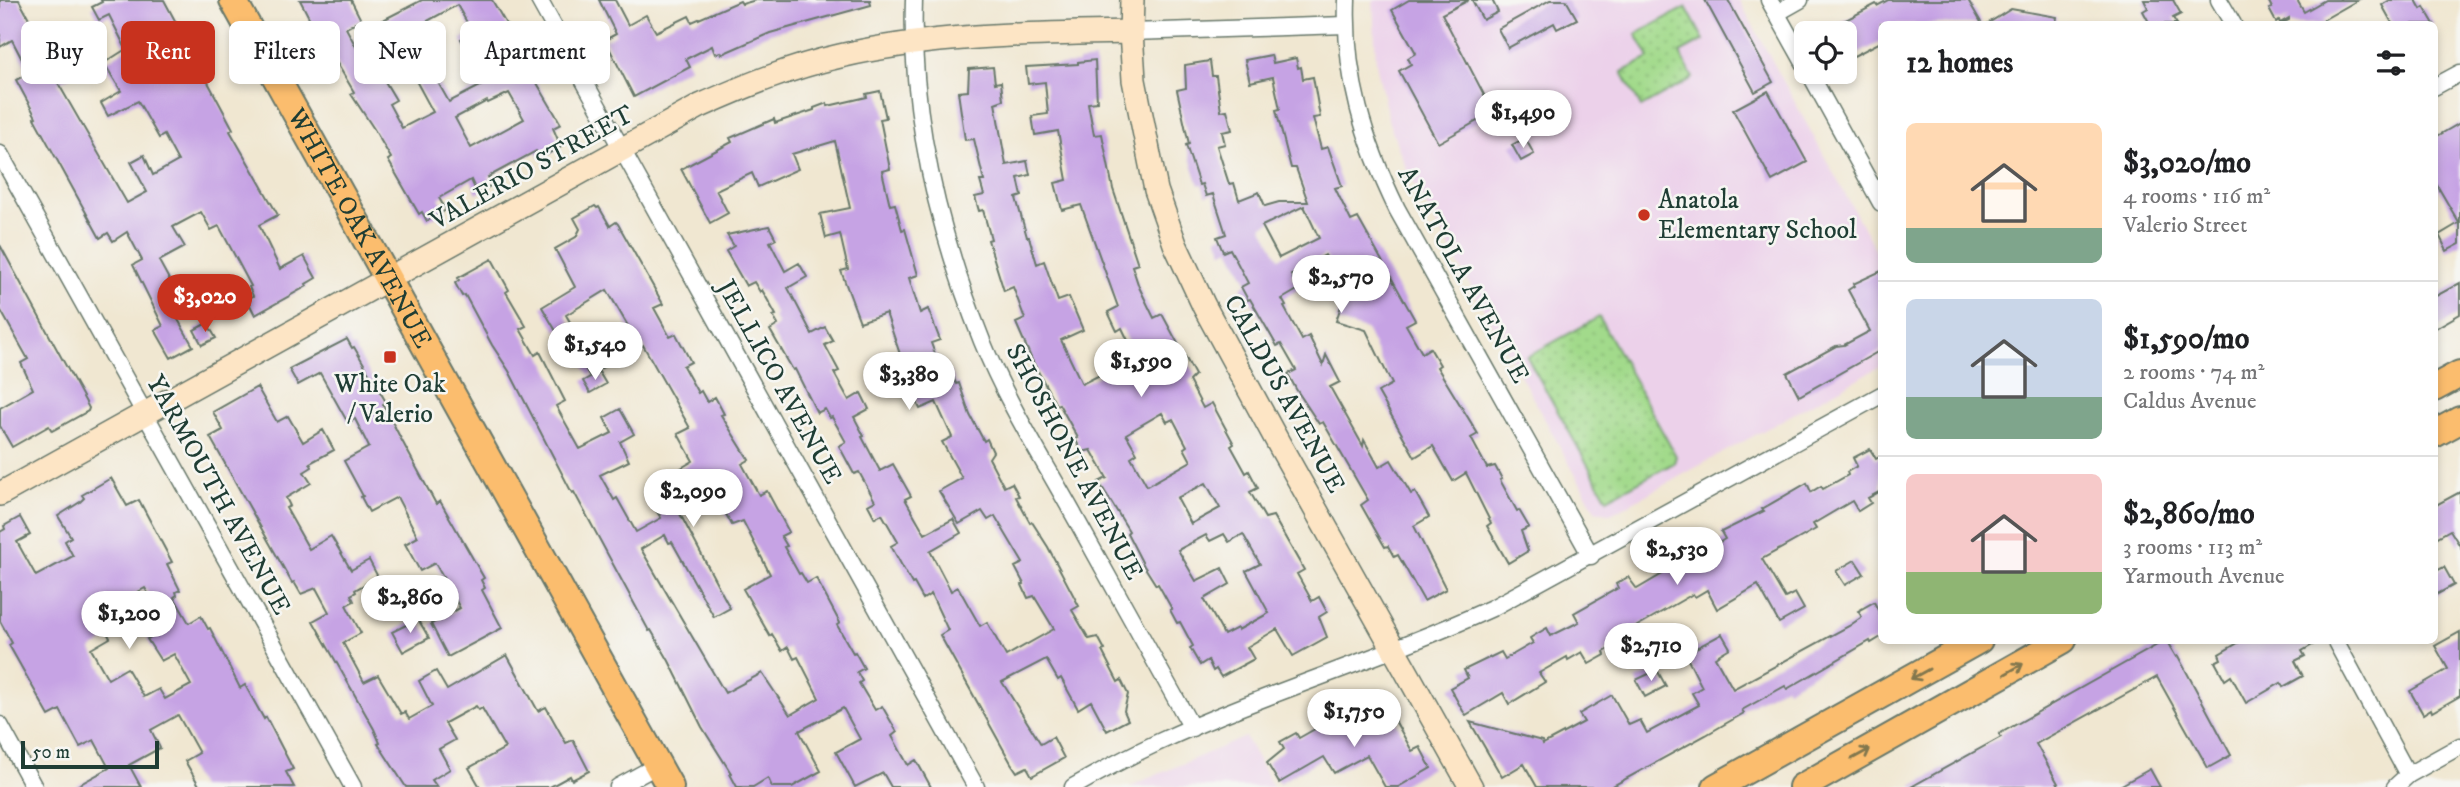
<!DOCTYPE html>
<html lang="en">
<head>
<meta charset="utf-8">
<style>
	:root { --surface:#fff; --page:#f2f2f2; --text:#202124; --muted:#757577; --line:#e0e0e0; --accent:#c8321e }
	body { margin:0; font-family:"IM FELL DW Pica",serif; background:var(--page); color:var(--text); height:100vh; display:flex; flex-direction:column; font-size:26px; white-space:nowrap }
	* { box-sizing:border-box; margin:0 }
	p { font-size:23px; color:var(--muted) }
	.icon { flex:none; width:38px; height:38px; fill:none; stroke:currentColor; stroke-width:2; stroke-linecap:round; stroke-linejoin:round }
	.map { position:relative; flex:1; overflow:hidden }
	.details { position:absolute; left:1878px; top:21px; width:560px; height:623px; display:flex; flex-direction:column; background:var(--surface); border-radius:10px; box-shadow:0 4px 10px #0003 }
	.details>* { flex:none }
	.hud { position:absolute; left:21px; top:21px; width:665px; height:63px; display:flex; gap:14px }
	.controls { position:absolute; left:1794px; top:21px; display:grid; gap:14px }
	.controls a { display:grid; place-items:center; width:63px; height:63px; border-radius:10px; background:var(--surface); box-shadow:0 4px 10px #0003; font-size:35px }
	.scale { position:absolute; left:21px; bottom:18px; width:138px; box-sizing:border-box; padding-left:7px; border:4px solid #1f3d34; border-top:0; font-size:19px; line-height:24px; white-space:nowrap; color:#1f3d34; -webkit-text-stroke:5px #f6f6f2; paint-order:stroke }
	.price { position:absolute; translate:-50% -60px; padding:0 16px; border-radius:24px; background:#fff; color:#222; font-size:23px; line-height:46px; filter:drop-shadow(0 2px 4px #0008) }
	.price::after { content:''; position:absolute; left:50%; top:42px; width:21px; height:16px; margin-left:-10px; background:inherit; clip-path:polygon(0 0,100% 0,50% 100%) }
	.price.on { background:var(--accent); color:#fff }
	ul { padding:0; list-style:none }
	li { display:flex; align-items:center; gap:21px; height:175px; padding:0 28px }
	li+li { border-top:2px solid var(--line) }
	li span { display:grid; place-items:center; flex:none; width:196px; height:140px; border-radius:10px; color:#555 }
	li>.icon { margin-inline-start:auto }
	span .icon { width:84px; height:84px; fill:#fffc; stroke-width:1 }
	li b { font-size:30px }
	h2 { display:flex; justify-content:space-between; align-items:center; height:84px; padding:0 28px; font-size:30px }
	.tag { padding:0 24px; border-radius:10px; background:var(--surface); box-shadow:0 4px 10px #0003; font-size:24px; line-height:63px }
	.tag.on { background:var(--accent); color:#fff }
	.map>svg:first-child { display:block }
	.built { fill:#ecd1ea }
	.grass { fill:url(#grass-dots); stroke:#608c60; stroke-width:2 }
	.building { fill:#c6a3e4; fill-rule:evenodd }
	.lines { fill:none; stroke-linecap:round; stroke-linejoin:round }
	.street-casing { stroke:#68786b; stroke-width:19 }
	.secondary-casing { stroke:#68786b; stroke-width:26 }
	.primary-casing { stroke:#68786b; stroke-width:30 }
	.street { stroke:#fff; stroke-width:16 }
	.secondary { stroke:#fde5c5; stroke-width:23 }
	.primary { stroke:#fbbd6e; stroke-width:26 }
	.oneway { stroke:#82774e }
	.poi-dot { fill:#c8321e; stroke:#f6f6f2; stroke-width:2.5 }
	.labels { text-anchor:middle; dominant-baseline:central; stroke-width:5; stroke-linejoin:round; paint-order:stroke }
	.street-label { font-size:26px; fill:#1f3d34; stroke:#f6f6f2 }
	.poi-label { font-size:26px; fill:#1f3d34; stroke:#f6f6f2; text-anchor:start }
</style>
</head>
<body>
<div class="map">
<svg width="2460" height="787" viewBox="0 0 2460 787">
	<defs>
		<pattern id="grass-dots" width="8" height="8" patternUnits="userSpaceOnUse" patternTransform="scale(1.75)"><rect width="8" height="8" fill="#a2da8b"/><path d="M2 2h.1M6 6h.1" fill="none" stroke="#8bbc79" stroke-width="1.8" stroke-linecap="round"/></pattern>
	</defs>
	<rect width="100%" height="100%" fill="#f6f6f2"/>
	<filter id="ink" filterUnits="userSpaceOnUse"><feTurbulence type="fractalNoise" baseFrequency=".0143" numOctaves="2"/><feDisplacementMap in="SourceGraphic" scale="14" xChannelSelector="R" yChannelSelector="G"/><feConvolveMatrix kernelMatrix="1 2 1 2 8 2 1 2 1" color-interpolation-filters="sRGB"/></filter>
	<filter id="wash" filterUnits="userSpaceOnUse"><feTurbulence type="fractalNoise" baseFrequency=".00686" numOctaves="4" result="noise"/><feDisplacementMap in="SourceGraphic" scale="28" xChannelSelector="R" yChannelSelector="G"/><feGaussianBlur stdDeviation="1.57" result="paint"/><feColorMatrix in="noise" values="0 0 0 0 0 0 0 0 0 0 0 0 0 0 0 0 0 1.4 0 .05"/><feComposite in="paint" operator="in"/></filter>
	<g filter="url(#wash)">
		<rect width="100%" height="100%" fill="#f0e7d1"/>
		<g class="built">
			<path d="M1373 0H1739L1881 260V366L1611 514 1595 510 1407 171 1389 123 1376 63Z"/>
			<path d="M1245 737 1273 787H1130L1140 782Z"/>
		</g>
		<g class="grass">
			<path d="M1686 7 1704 40 1680 53 1693 78 1641 107 1622 72 1649 58 1636 34Z"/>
			<path d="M1599 317 1676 456 1674 463 1607 499 1527 357Z"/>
		</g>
		<g id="blocks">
			<g class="building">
				<path d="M0 0H19L45 48 55 43 59 52 82 39 95 63 58 83 127 203 147 192 131 162 144 155 153 175 178 161 164 135 159 138 138 101 108 116 101 103 121 91 104 63 126 49 109 15 99 20 92 7 102 2 101 0H164L233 129 230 131 278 215 259 225 280 269 304 256 316 278 306 284 307 286 255 315 247 299 253 296 249 287 251 286 219 226 211 230 201 212 173 227 185 247 159 261 177 294 167 300 193 346 171 358 155 330 163 326 133 265 142 260 127 232 113 241 108 233 100 238 34 118 36 117 16 80 27 74 24 71 27 69 12 40 0 47Z"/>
				<path d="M300 0H351L361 20 346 28 369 71 377 68 396 100 389 104 402 128 433 112 383 20 422 0H492L523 53 520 54 561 124 553 128 561 147 540 158 536 151 488 177 492 185 477 193 471 180 439 198 446 210 427 221 422 212 419 214 388 160 391 158 374 129 351 94 354 92 322 38 320 39ZM457 5 473 33 461 39 469 54 480 48 496 78 449 102 409 31ZM509 93 524 119 471 148 455 118 487 101 488 103Z"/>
				<path d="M599 0H615L628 25 646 15 656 32 689 16 692 22 740 1 742 4 756 0H870L871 5 770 33 722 54 720 52 715 54 712 46 686 59 690 67 634 97 605 40 616 34Z"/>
				<path d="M1409 0H1469L1442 14 1493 112 1438 143 1399 71 1411 64 1408 58 1416 53 1392 10Z"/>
				<path d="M1472 0H1492L1498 12 1483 20Z"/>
				<path d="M1550 0H1566L1577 19 1557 29 1554 23 1508 48 1498 29Z"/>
				<path d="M1705 0H1728L1773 82 1755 92Z"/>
				<path d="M1888 0H1968L1982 24H1881V42L1844 61V33H1821L1876 4 1877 6Z"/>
				<path d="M2144 0H2173L2181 14 2173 18 2177 24H2150L2143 11 2148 8Z"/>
				<path d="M2268 0H2297L2304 12 2325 0H2358L2323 20 2326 24H2281L2289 20V18L2280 23 2279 20 2276 22 2269 9 2272 8Z"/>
				<path d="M2390 0H2416L2421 9 2424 7 2434 24H2390L2392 23 2382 5Z"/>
				<path d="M2011 9 2057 17 2056 24H1987Z"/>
				<path d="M1271 55 1273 63 1296 58 1298 68 1301 67 1303 79 1313 77 1320 117 1313 118 1321 149 1328 147 1342 186 1335 188 1351 221 1358 218 1415 320 1406 325 1422 353 1430 348 1440 365 1437 367 1478 434 1471 438 1487 468 1495 466 1502 479 1500 480 1517 511 1519 510 1529 527 1521 531 1528 551 1508 563 1487 526 1491 523 1466 473 1453 481 1433 446 1415 457 1378 392 1392 384 1366 330 1336 321 1342 303 1338 295 1346 291 1325 255 1291 275 1299 289 1282 299 1286 306 1284 307 1302 340 1309 336 1323 365 1326 355 1340 382 1330 387 1363 446 1364 440 1379 467 1391 460 1411 494 1415 492 1429 517 1414 526 1446 589 1424 601 1398 555 1394 557 1388 546 1385 547 1361 505 1368 500 1323 422 1319 424 1296 389 1288 374 1296 370 1281 344 1277 346 1250 299 1248 300 1241 287 1248 283 1230 249 1223 252 1217 237 1226 234 1213 194 1206 196 1202 184 1199 185 1186 145 1189 144 1177 90 1186 88 1185 65 1210 61 1212 76H1216L1221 111 1227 110 1232 130 1222 132 1225 144 1217 146 1229 184 1234 183 1239 200 1259 192 1265 206 1279 202H1308L1296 168H1291L1276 110 1280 109 1273 77 1250 82 1245 60ZM1304 206 1319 238 1279 258 1262 226Z"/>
				<path d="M1095 60 1097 102 1088 103 1094 135 1102 134 1113 189 1138 264 1132 266 1139 287 1154 318 1162 314 1195 375 1189 381 1203 408 1212 403 1234 444 1231 446 1246 473 1249 471 1258 488 1250 492 1265 518 1273 516 1304 570 1297 574 1312 601 1319 597 1327 612 1319 617 1327 637 1293 656 1277 629 1247 647 1254 659 1221 677 1216 669 1213 671 1208 660 1200 665 1190 648 1193 646 1180 622 1177 623 1170 610 1172 609 1158 584 1156 585 1144 566 1127 533 1129 531 1099 482 1107 478 1091 450 1082 452 1075 439 1078 438 1059 404 1056 405 1032 360 1016 323 1025 319 1013 287 1004 291 988 240 991 239 983 210 979 211 975 197 984 195 980 181H984L974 139 965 140 958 92 968 91 969 69 993 67 995 83 1001 82 1003 100 995 103 1006 165 1027 161 1030 175 1018 178 1022 196 1016 198 1027 237H1029L1037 264 1044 261 1058 301 1069 297 1083 330 1061 340 1082 384 1136 357 1122 328 1117 331 1108 312 1118 307 1081 205 1062 210 1055 183 1067 180 1058 131 1035 135 1032 116 1048 114 1045 82 1028 84 1026 67 1078 64V62ZM1162 413 1167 422 1173 419 1187 446 1184 448 1191 461 1147 486 1131 457 1137 453 1126 434ZM1206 483 1220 508 1191 524 1177 498ZM1224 534 1229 542 1243 534 1260 564 1246 571 1269 613 1238 630 1237 628 1224 635 1204 599 1230 584 1222 568 1196 581 1178 550 1206 535 1210 541Z"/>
				<path d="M880 91 886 118 880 119 890 169 882 171 890 205 895 204 902 230 905 229 918 275 909 278 920 313 928 309 940 340 931 343 943 375 951 372 956 384 959 383 970 415 984 441 987 439 993 452 989 458 1004 487 1012 483 1019 496 1016 497 1030 523 1032 522 1048 547 1079 606 1072 610 1089 639 1098 637 1105 650 1102 651 1118 682 1121 680 1128 694 1124 711 1128 720 1107 731 1091 701 1078 709 1061 678 1058 680 1046 659 1002 682 1041 744 1053 737 1064 758 1032 776 1027 767 1017 772 1011 763 940 635 948 630 931 594 923 599 914 583 912 584 891 546 898 542 882 514 875 518 868 505 875 501 859 472 854 474 839 446 846 442 832 417 830 418 825 409 817 413 795 369 793 370 770 330 778 325 773 316 776 315 762 290 760 292 754 282 746 286 726 251 734 246 727 235 769 226 776 239 770 242 785 271 799 263 807 277 788 288 812 334 825 327 833 341 825 345 839 371 834 373 849 400 861 393 869 409 854 417 864 436 862 437 880 471 893 464 911 496 905 499 925 534 953 519 961 533 930 551 951 591 958 587 980 626 987 622 1006 656 1054 629 1034 596 1028 598 1022 585 1024 584 1015 567 1023 563 995 516 988 520 982 511 959 524 939 491 962 478 942 442 952 437 936 402 920 409 913 394 910 396 898 369 904 366 886 313 860 322 841 271 848 269 840 234 826 238 820 214 850 208 835 141 792 154 798 169 758 187 752 173 716 190 728 213 710 223 681 169 732 142 730 138 774 119 775 123 814 110V108L827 103 828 106 867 97 866 94Z"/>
				<path d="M1768 91 1807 162 1772 181 1733 110Z"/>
				<path d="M2460 123V244L2447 251 2439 235 2459 223 2434 180V138Z"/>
				<path d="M1525 138 1534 154 1521 161 1512 145Z"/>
				<path d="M595 206 597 208 599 207 610 226 616 222 618 224 663 304 654 308 670 337 676 334 691 362 683 366 698 393 701 391 707 402 715 397 724 414 721 415 749 460 742 464 759 495 767 491 789 532 781 536 787 546 784 547 799 574 801 573 807 583 816 578 840 623 837 625 853 653 855 652 864 668 857 672 862 681 859 683 875 710 882 706 897 732 892 736 908 765 916 760 931 787H891L883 773 855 787 836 752 860 739 843 708 799 731 821 771 792 787H772L768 778 753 787H737L730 774 731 773 702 727 669 661 651 630 649 631 574 492 572 493 509 371 492 345 465 295 462 296 455 283 459 280 458 278 492 259 509 290 506 292 526 326 520 329 535 355 540 352 565 401 556 406 580 449 612 433 604 418 620 409 634 434 620 442 629 461 600 475 614 500 617 498 636 532 661 518 654 507 671 497 730 608 714 617 672 542 669 543 665 535 641 549 725 693 762 673 790 715 819 698 798 657 794 659 788 647 782 651 772 634 770 636 743 589 770 574 743 521 732 525 722 507 717 510 703 486 694 491 681 468 693 461 678 434 690 428 643 345 589 375 581 362 632 333 607 290 566 315 570 322 556 331 542 307 575 287 555 249 576 237 580 229 574 218Z"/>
				<path d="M0 245 89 408 88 411 52 431 49 426 12 447 0 426V408L33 389 21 363 28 359 0 309Z"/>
				<path d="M1881 271V350L1799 396 1787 373 1836 346 1844 345 1870 331 1848 290 1854 286 1853 284Z"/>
				<path d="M2460 283V314L2434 329V297Z"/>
				<path d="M207 323 216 338 202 345 194 330Z"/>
				<path d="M347 339 352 348 354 347 386 402 383 404 401 439 436 504 440 501 484 578 481 580 485 588 482 590 502 628 448 657 431 624 460 608 435 563 420 571 405 544 418 537 397 497 369 512 361 497 363 496 344 461 369 447 355 419 348 423 320 373 298 385 289 369Z"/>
				<path d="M599 372 606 384 590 393 583 381Z"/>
				<path d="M257 387 277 422 288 416 303 442 323 430 334 450 310 463 312 467 304 472 311 483 286 498 290 506 286 508 309 549 331 536 351 570 369 560 378 577 355 590 356 592 351 595 354 601 346 605 361 633 343 643 364 682 378 675 401 714 405 712 409 719 432 706 419 681 436 671 447 690 507 655 538 711 546 707 566 743 573 740 589 771 572 780 570 776 550 787H480L469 768 505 748 482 708 479 710 476 706 445 723 455 740 439 749 450 769 432 780 437 787H406L378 744 380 743 374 729 313 621 329 612 316 588 301 594 294 582 292 583 210 437 223 430 213 412Z"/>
				<path d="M1870 449 1876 459 1881 456V491L1868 498 1871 503 1858 511 1852 501 1813 524 1816 529 1762 559 1785 598 1795 593 1804 609 1779 623 1758 585 1717 609 1707 590 1695 597 1693 594 1625 633 1628 638 1604 652 1605 655 1589 664 1582 652 1568 660 1567 657 1539 673 1545 682 1509 704 1503 693 1466 715 1463 711 1450 688 1468 678 1464 670 1501 652 1505 659 1533 643 1530 638 1547 628 1551 636 1579 622 1574 613 1618 588 1616 584 1628 577 1637 589 1664 573 1660 565 1694 546 1698 555 1725 539 1721 532 1764 511 1762 509 1807 483 1811 492 1821 486 1823 489 1848 475 1847 472 1857 466 1853 458Z"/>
				<path d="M111 478 127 506 139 500 172 562 167 564 180 590 176 592 177 595 174 597 189 623 201 616 208 629 210 628 240 688 245 685 264 719 266 717 293 769 286 772 294 787H200L185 761 199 753 178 715 151 730 160 748 129 765 141 787H75L109 768 94 740 80 747 60 710 49 716 9 645 12 643 0 621V532L5 529 4 526 20 517 30 535 17 542 36 576 73 556 65 541 71 537 58 516 80 502 84 498 82 495ZM145 588 167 628 147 639 161 661 174 654 191 685 165 699 159 689 144 697 127 668 108 679 91 649 110 638 97 615Z"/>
				<path d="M2460 492V546L2450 530 2434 539V506Z"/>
				<path d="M1855 560 1864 574 1845 585 1836 571Z"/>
				<path d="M2444 567 2454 585 2434 596V572Z"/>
				<path d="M1874 602 1881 616V637L1871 643 1870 641 1787 689 1785 686 1742 710 1744 713 1706 735 1611 787H1537L1524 764 1502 777 1470 722 1542 741 1543 744 1584 722 1579 714 1612 695 1629 725 1640 720 1647 733 1699 705 1692 693 1702 687 1685 654 1722 634 1730 648 1715 657 1733 689 1849 626 1862 617 1858 611Z"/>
				<path d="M418 619 429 638 403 652 392 632Z"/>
				<path d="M2460 632V696L2432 712 2431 709 2423 714 2410 691 2448 669 2435 646Z"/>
				<path d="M2166 640 2176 657 2178 656 2231 755 2208 768 2157 677 2036 744 2060 787H1911L2001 737 1999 734Z"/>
				<path d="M2243 640H2321L2302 651 2305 656 2295 661 2303 676 2283 687 2281 683 2246 703 2231 676 2225 680 2215 662 2221 659 2219 654Z"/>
				<path d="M1657 670 1666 686 1645 697 1636 680Z"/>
				<path d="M1383 708 1385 710 1388 708 1412 751 1420 747 1431 768 1398 787H1385L1367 755 1334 773 1324 757 1279 783 1267 763 1284 749 1280 742 1296 733 1299 738 1322 725 1325 730 1362 710 1366 717Z"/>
				<path d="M2150 769 2160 787H2118Z"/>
			</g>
		</g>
	</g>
	<g filter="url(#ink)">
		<use href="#blocks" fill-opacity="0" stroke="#68786b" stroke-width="2"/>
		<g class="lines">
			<defs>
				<g id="street">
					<path d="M539 0 976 787"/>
					<path d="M914 0C910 117 939 233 982 341 1007 403 1044 461 1076 519 1115 589 1153 658 1192 728"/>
					<path d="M1347 0C1344 77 1364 141 1397 209L1591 556"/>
					<path d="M1769 0 1806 66"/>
					<path d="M2219 0 2233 24"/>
					<path d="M1777 13 1800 0"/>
					<path d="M1131 32 1346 25"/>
					<path d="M1809 72 1881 203"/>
					<path d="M2434 87 2460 73"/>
					<path d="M0 154 353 787"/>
					<path d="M2335 640 2408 775"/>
					<path d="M0 725 34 787"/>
					<path d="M618 787 658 765"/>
					<path d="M1073 787C1101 771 1129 756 1159 742 1267 692 1383 658 1492 608L1881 395"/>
					<path d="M2395 787 2408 775 2460 746"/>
				</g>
				<g id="secondary">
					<path d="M1132 0 1131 32 1134 80 1156 190 1175 244 1204 306 1280 446 1471 787"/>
					<path d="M0 494 700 106C745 86 791 67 840 56 935 34 1034 34 1131 32"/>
				</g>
				<g id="primary">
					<path id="s1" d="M233 0 670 787"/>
					<path d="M2434 388 2460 374"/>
					<path d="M2434 434 2460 420"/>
					<path d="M1716 787 1979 640"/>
					<path d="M1802 787 2063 640"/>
				</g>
			</defs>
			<use href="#street" class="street-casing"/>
			<use href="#secondary" class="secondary-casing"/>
			<use href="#primary" class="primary-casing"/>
			<use href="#street" class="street"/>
			<use href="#secondary" class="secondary"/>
			<use href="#primary" class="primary"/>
		</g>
		<defs><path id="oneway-shaft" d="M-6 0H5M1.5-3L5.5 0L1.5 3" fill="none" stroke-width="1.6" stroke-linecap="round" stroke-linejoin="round" transform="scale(1.75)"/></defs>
		<g class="oneway">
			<use href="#oneway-shaft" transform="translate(2014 669) rotate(-30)"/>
			<use href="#oneway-shaft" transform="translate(1920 674) rotate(151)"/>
			<use href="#oneway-shaft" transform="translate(1861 754) rotate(-29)"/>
		</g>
	</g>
	<g class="poi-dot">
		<circle cx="1644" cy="215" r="7"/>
		<rect x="383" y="350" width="14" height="14" rx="3.5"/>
	</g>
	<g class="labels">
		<g class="street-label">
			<text transform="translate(532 168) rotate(-29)">VALERIO STREET</text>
			<text stroke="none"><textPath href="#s1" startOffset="261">WHITE OAK AVENUE</textPath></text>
			<text transform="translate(1463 275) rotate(61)">ANATOLA AVENUE</text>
			<text transform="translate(779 382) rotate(61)">JELLICO AVENUE</text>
			<text transform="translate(1284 394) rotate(61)">CALDUS AVENUE</text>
			<text transform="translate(1074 462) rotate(62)">SHOSHONE AVENUE</text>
			<text transform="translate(218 495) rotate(61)">YARMOUTH AVENUE</text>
		</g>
		<g class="poi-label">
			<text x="1658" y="200">Anatola<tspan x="1658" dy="30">Elementary School</tspan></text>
			<text x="390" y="384" text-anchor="middle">White Oak<tspan x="390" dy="30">/ Valerio</tspan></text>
		</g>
	</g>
</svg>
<div class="controls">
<a><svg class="icon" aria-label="locate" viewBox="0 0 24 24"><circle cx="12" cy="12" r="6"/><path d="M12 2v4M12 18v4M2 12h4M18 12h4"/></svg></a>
</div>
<div class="scale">50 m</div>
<b class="price" style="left:1523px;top:150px">$1,490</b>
<b class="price" style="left:1341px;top:315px">$2,570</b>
<b class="price on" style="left:205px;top:334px">$3,020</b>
<b class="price" style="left:595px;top:382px">$1,540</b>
<b class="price" style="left:1141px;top:399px">$1,590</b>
<b class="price" style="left:909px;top:412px">$3,380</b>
<b class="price" style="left:693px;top:529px">$2,090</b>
<b class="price" style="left:1677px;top:587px">$2,530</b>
<b class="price" style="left:410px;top:635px">$2,860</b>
<b class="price" style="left:129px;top:651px">$1,200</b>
<b class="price" style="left:1651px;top:683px">$2,710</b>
<b class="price" style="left:1354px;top:749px">$1,750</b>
<div class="hud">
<a class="tag">Buy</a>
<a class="tag on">Rent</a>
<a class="tag">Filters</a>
<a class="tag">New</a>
<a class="tag">Apartment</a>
</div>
<section class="details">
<h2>12 homes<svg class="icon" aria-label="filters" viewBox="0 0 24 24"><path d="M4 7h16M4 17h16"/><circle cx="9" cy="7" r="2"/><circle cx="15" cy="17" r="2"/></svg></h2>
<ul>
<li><span style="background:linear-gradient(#ffd9b3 75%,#7fa58c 0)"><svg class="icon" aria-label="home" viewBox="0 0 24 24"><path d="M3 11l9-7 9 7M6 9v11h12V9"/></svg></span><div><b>$3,020/mo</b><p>4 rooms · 116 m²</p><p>Valerio Street</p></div></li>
<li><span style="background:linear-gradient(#c9d6e8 70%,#7fa58c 0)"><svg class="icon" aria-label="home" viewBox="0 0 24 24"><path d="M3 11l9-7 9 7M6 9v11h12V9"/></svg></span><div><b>$1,590/mo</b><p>2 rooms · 74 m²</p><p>Caldus Avenue</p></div></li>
<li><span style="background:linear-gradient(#f6c9c9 70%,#8fb573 0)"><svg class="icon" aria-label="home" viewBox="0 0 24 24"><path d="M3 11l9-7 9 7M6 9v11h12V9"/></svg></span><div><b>$2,860/mo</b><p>3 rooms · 113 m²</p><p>Yarmouth Avenue</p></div></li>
</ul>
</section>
</div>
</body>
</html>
